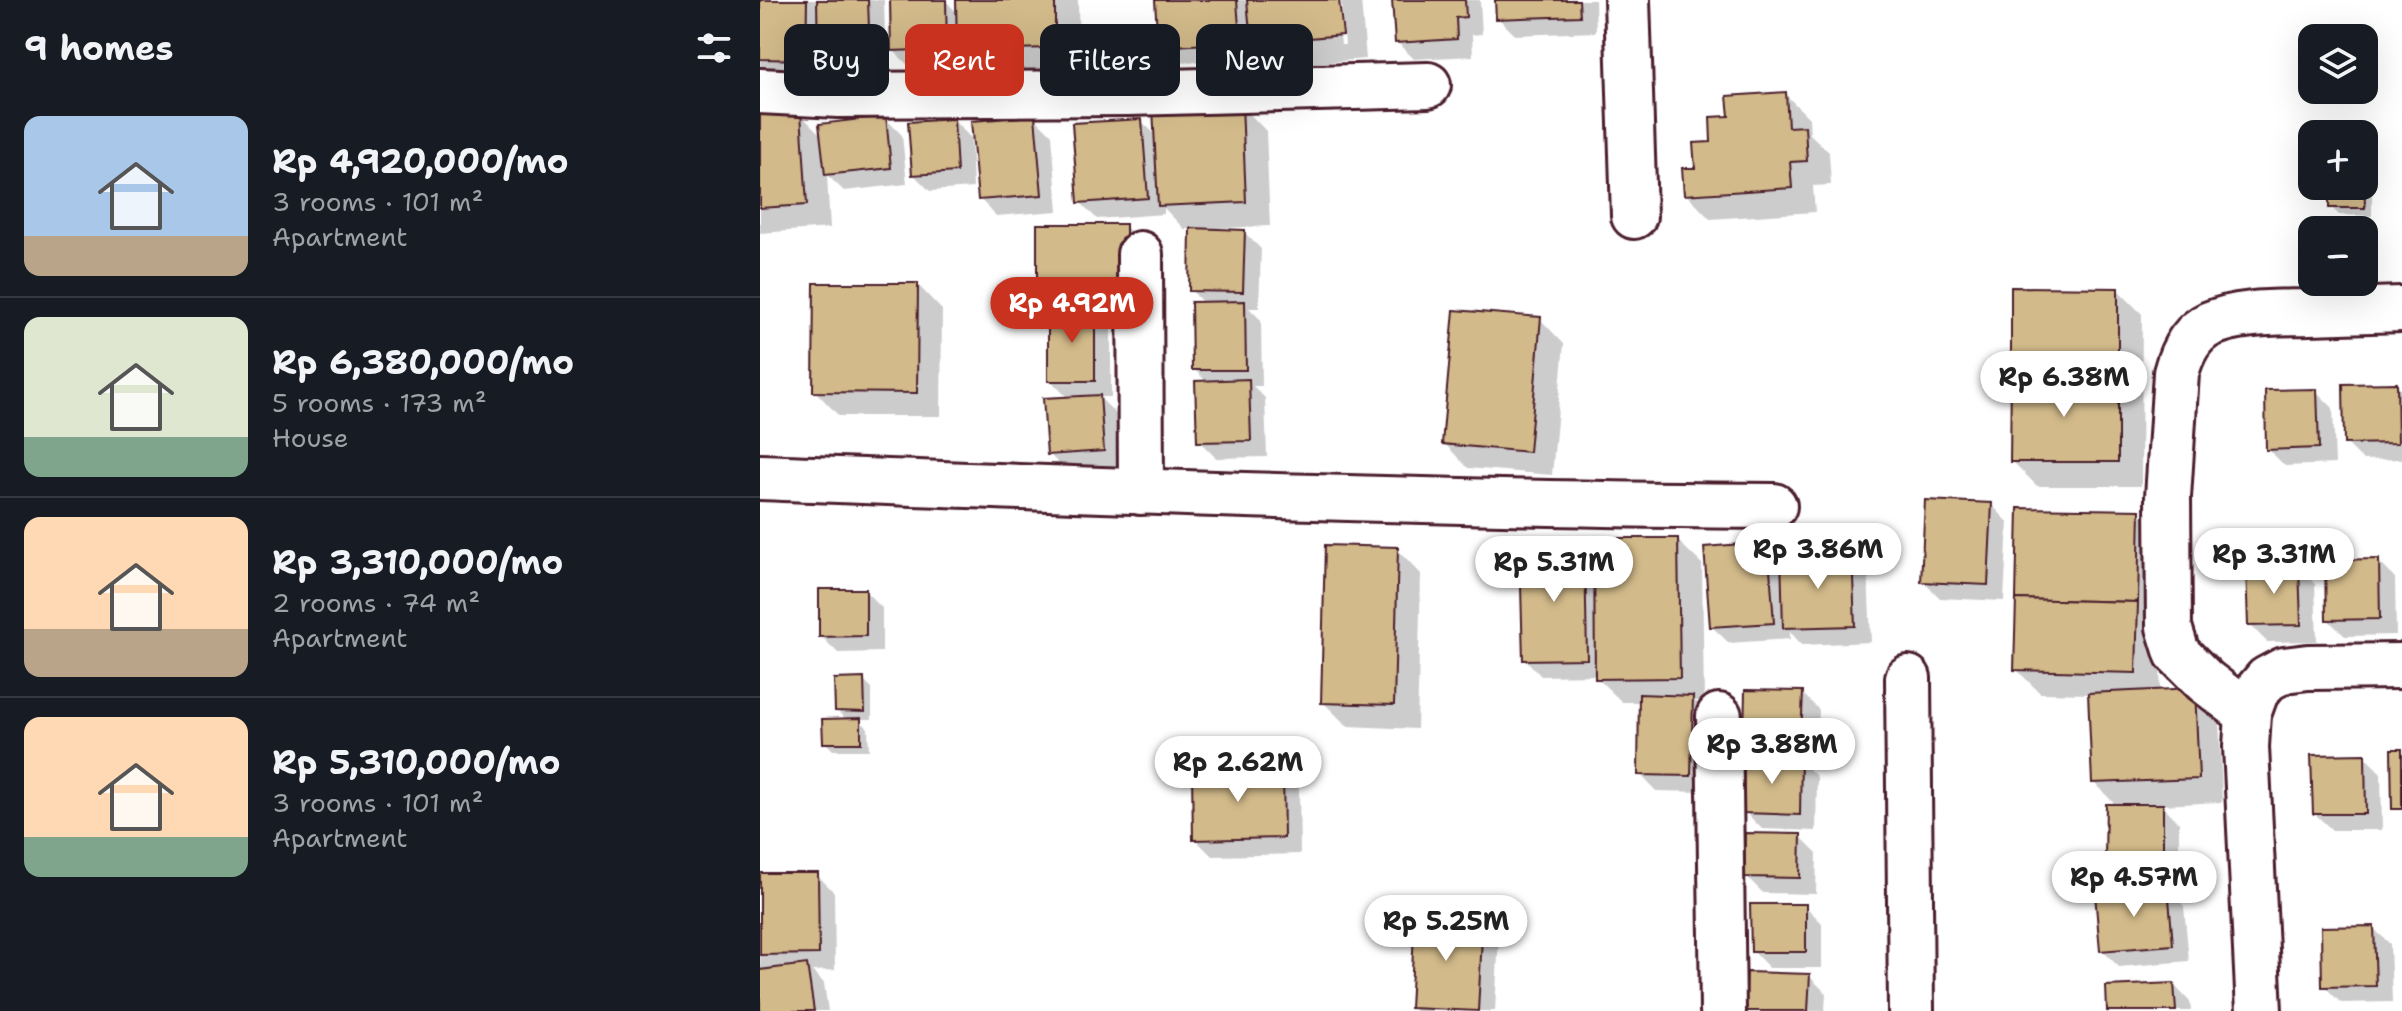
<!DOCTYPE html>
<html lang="en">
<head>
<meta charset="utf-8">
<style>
	:root { --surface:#171b24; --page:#242831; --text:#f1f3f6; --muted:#9ea1a6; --line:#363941; --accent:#c8321e }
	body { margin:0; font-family:"Shantell Sans",sans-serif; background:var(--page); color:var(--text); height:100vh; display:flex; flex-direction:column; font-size:30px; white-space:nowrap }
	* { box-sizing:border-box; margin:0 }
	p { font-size:26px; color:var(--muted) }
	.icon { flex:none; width:44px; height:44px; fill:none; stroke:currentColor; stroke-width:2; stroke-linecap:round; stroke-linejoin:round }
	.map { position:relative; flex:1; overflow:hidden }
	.side { display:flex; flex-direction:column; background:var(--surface); width:760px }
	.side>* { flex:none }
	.hud { position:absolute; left:24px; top:24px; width:760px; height:72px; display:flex; gap:16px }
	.buttons { position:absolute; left:1538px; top:24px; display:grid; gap:16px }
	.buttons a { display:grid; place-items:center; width:80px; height:80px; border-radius:16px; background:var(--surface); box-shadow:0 8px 32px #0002; font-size:40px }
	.price { position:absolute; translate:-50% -68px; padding:0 18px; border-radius:28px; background:#fff; color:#222; font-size:26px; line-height:52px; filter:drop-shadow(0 2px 4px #0008) }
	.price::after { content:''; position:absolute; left:50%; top:48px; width:24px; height:18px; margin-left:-12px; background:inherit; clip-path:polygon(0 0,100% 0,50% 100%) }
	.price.selected { background:var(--accent); color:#fff }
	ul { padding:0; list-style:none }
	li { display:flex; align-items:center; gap:24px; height:200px; padding:0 24px }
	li+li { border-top:2px solid var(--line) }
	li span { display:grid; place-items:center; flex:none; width:224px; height:160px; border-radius:16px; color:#555 }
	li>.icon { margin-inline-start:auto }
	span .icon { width:96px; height:96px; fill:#fffc; stroke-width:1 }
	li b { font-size:34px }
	h2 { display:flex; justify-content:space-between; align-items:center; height:96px; padding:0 24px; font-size:34px }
	.pill { padding:0 28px; border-radius:16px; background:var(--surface); box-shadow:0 8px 32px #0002; font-size:28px; line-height:72px }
	.pill.selected { background:var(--accent); color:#fff }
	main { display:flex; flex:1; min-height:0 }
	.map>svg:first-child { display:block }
	.shadow { fill:#0003 }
	.building { fill:#d2ba8a; stroke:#4a1f2b; stroke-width:2 }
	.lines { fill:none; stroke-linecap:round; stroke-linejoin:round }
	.street-casing { stroke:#4a1f2b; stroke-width:50 }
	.street { stroke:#fff; stroke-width:44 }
</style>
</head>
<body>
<main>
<section class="side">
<h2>9 homes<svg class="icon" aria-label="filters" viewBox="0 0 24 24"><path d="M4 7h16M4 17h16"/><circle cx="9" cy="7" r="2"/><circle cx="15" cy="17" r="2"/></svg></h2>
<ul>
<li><span style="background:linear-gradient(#a9c7e8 75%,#b9a48a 0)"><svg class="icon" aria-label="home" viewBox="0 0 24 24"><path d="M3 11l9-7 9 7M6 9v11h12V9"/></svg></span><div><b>Rp 4,920,000/mo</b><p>3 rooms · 101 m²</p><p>Apartment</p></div></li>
<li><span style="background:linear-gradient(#dfe7d0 75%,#7fa58c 0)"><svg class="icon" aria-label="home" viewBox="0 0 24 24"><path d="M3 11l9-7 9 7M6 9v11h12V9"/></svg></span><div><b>Rp 6,380,000/mo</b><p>5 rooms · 173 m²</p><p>House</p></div></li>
<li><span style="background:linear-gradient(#ffd9b3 70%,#b9a48a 0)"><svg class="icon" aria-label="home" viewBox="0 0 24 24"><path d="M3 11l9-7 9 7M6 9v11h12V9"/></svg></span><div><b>Rp 3,310,000/mo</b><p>2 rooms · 74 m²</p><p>Apartment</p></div></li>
<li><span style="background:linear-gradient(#ffd9b3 75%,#7fa58c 0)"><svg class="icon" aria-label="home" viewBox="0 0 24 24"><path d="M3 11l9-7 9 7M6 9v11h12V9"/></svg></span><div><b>Rp 5,310,000/mo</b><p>3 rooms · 101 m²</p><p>Apartment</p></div></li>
</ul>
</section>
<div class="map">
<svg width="1642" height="1011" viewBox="0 0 1642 1011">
	<rect width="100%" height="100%" fill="#fff"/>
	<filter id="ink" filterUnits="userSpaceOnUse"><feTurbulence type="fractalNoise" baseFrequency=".0125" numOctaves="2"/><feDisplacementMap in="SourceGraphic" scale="16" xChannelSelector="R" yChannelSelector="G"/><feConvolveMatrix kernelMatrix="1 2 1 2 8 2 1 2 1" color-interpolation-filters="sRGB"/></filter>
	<g filter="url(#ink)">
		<g class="shadow">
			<path d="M0 0H124L126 73 77 74 62 59V76L0 75Z"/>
			<path d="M185 0 198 14V0H318L319 72 223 73 203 53V66L150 67 133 50Z"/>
			<path d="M397 0H577L581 45H585L581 0H601L606 59 517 66 495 44 496 58 417 63 400 46Z"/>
			<path d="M634 0H720L722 34 712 35 713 56 654 59 637 42Z"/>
			<path d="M737 0H835L836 32 755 35 738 18Z"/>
			<path d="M1025 94 1049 118 1050 134 1069 152 1071 185 1053 186 1055 212 950 219 926 194 938 170 971 118Z"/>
			<path d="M482 106 506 131 510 226 456 228V231L484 232 501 249 499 308H489L501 320 502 386H493L505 398 507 457 456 458 439 441 447 382 434 369 444 304 431 290 432 229H424L404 208V214L337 219 320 202 381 121 397 136Z"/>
			<path d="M40 114 62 136 125 118 142 135 147 184 84 191 67 175 70 228 0 233V116Z"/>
			<path d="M275 118 292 135 298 211 236 216 220 199Z"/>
			<path d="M194 121 211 138 213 188 170 191 153 174Z"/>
			<path d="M1604 167 1612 175V216L1579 215 1571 207V186H1604Z"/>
			<path d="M365 226 382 243V311H333L351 328V397H339L356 414 360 467 306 471 289 454 309 399 290 380 296 311 279 294Z"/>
			<path d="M158 285 182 310 181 416H79L55 391Z"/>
			<path d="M1358 290 1382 314 1381 486H1277L1252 461Z"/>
			<path d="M780 319 804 344 792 475 708 468 684 443Z"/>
			<path d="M1636 385 1642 391V459L1603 460 1586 443Z"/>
			<path d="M1556 391 1573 408 1575 464 1525 466 1508 449Z"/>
			<path d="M1232 505 1248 522 1244 601 1180 598 1163 581Z"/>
			<path d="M1379 512 1404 537 1400 692 1435 691 1459 715 1462 802 1401 805 1419 823V875L1364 876 1347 859 1357 806 1333 782 1330 694 1280 693 1256 669Z"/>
			<path d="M917 540 942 564 944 701H935L949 715 947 792 896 791 880 774 881 702H862L837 678V675L781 676 765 659 824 551 836 563Z"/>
			<path d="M1008 545 1020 557 1091 555 1108 572 1111 642 1042 645 1030 632V639L969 643 952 627Z"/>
			<path d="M637 549 661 574 657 729 587 726 563 702Z"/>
			<path d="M1618 561 1635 578 1636 635 1585 636 1568 620Z"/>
			<path d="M1538 567 1555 584 1557 641 1507 642 1490 625Z"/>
			<path d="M105 591 122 608V652L78 653 61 636Z"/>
			<path d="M103 680 112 689V719H98L108 728 109 750H73L65 742 87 720 77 711Z"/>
			<path d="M1042 693 1059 710 1057 755 1003 754 986 737Z"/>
			<path d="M1604 756 1621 773 1622 830H1572L1555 814Z"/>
			<path d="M1040 760 1057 777 1056 831 1002 829 985 812Z"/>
			<path d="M522 771 539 788 540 854 452 856 435 839Z"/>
			<path d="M1040 836 1057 853 1056 894 1003 893 986 876Z"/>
			<path d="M0 875H57L74 892 75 970 52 971 64 983 68 1011H0Z"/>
			<path d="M1407 889 1424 906 1429 961 1359 967 1342 950Z"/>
			<path d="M1045 906 1062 923V968H1009L993 951Z"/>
			<path d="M722 920 739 936 735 1011H656L652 1007Z"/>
			<path d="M1613 928 1630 944 1632 1002 1581 1003 1564 986Z"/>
			<path d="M1049 976 1066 993 1065 1011H987Z"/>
			<path d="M1414 985 1430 1002 1431 1011H1349Z"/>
		</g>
		<g class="building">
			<path d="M0 0H47L46 60 0 59Z"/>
			<path d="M57 0H108L110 57 58 58Z"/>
			<path d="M130 0H186L187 49 131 51Z"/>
			<path d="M196 0H295V48L197 50Z"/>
			<path d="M395 0H477L480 42 398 47Z"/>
			<path d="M487 0H579L583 35 491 43Z"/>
			<path d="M632 0H705L706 17 696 18 697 39 635 43Z"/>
			<path d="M735 0H819L820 16 736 19Z"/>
			<path d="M1026 92 1028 127 1045 126 1047 161 1030 162 1032 188 924 195 922 168H935L933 143 951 142 950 117 969 116 967 96Z"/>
			<path d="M482 104 486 202 398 206 393 108Z"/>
			<path d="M41 112 47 205 0 208V114Z"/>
			<path d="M126 116 131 168 65 175 59 124Z"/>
			<path d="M275 116 282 195 218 200 211 121Z"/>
			<path d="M194 119 197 172 152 175 148 122Z"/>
			<path d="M382 119 388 198 318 203 312 123Z"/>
			<path d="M1604 165 1605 208H1569V186H1604Z"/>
			<path d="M277 224H366V294L277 295Z"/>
			<path d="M430 228 485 230 483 292 429 291Z"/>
			<path d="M54 283H158L157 393 53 392Z"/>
			<path d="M1251 287 1358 288V377L1251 376Z"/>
			<path d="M485 301 486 370H432L431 302Z"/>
			<rect x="288" y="309" width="47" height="72"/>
			<path d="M694 310 781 317 769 452 682 444Z"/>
			<path d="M1251 376 1358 377V462H1250Z"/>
			<path d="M489 379 491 441 437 442 435 381Z"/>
			<path d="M1637 383 1638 443 1584 444 1583 384Z"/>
			<path d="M1557 389 1559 448 1506 450 1505 390Z"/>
			<path d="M340 395 344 451 287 455 283 398Z"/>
			<path d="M1165 500 1232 503 1228 585 1161 582Z"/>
			<path d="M1258 508 1380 510 1378 602 1256 599Z"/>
			<path d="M834 538H918L920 678 835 679Z"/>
			<path d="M1008 542 1014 623 950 627 944 547Z"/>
			<path d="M565 545 638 547 634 705 561 703Z"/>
			<path d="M825 549 827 659 763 660 760 550Z"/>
			<path d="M1092 553 1095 626 1023 628 1021 555Z"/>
			<path d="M1619 559 1620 619 1566 620 1565 560Z"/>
			<path d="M1539 565 1541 625 1488 626 1486 566Z"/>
			<path d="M59 589H106V636L59 637Z"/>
			<path d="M1256 599 1378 602 1376 673 1254 670Z"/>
			<path d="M104 678 105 712 75 711 74 679Z"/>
			<path d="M1435 688 1439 779 1332 783 1328 693Z"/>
			<path d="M985 690 1043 691 1041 739 984 738Z"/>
			<path d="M879 694 933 696 931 776 878 775Z"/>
			<path d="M101 718V743H63L62 719Z"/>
			<path d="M1631 749H1642V809H1632Z"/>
			<path d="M1605 754 1606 814H1553L1551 755Z"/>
			<path d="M984 757 1041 758 1040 815 983 813Z"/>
			<path d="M523 769 524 838 433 840 432 771Z"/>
			<path d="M1346 804H1403V859H1345Z"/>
			<path d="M985 833 1041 834 1040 878 984 877Z"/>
			<path d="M0 873H58L59 954 0 955Z"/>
			<path d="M1408 887 1413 945 1340 951 1335 894Z"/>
			<path d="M990 904H1046V952H991Z"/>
			<path d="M655 914 723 918 718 1011 650 1008Z"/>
			<path d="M1614 926 1616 986 1562 987 1561 927Z"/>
			<path d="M47 964 54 1011H0V970Z"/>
			<path d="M987 972 1050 974 1048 1011H985Z"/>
			<path d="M1414 983 1416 1011H1347L1346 986Z"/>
		</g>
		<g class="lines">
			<defs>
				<g id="street">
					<path d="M867 0 874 216"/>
					<path d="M0 91 78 95 368 93 668 85"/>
					<path d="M380 254 381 492"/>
					<path d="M0 477C338 490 676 504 1014 506"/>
					<path d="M1148 678 1151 1011"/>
					<path d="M1488 714 1445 681 1417 653 1409 627 1408 497 1416 373C1421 354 1431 333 1450 324 1480 311 1517 313 1549 312 1580 311 1611 310 1642 309"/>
					<path d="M959 716 963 1011"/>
					<path d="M1499 1011 1486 747 1488 714 1496 692 1507 679 1524 670 1548 667 1642 666"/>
				</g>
			</defs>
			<use href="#street" class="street-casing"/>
			<use href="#street" class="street"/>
		</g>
	</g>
</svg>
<div class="buttons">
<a><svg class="icon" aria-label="layers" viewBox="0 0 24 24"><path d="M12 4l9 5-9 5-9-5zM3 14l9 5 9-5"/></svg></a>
<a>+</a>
<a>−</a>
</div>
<b class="price selected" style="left:312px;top:345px">Rp 4.92M</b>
<b class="price" style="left:1304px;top:419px">Rp 6.38M</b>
<b class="price" style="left:1058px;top:591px">Rp 3.86M</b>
<b class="price" style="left:1514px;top:596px">Rp 3.31M</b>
<b class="price" style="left:794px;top:604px">Rp 5.31M</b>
<b class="price" style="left:1012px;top:786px">Rp 3.88M</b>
<b class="price" style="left:478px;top:804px">Rp 2.62M</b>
<b class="price" style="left:1374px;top:919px">Rp 4.57M</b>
<b class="price" style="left:686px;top:963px">Rp 5.25M</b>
<div class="hud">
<a class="pill">Buy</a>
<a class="pill selected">Rent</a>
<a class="pill">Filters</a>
<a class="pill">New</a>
</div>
</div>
</main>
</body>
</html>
